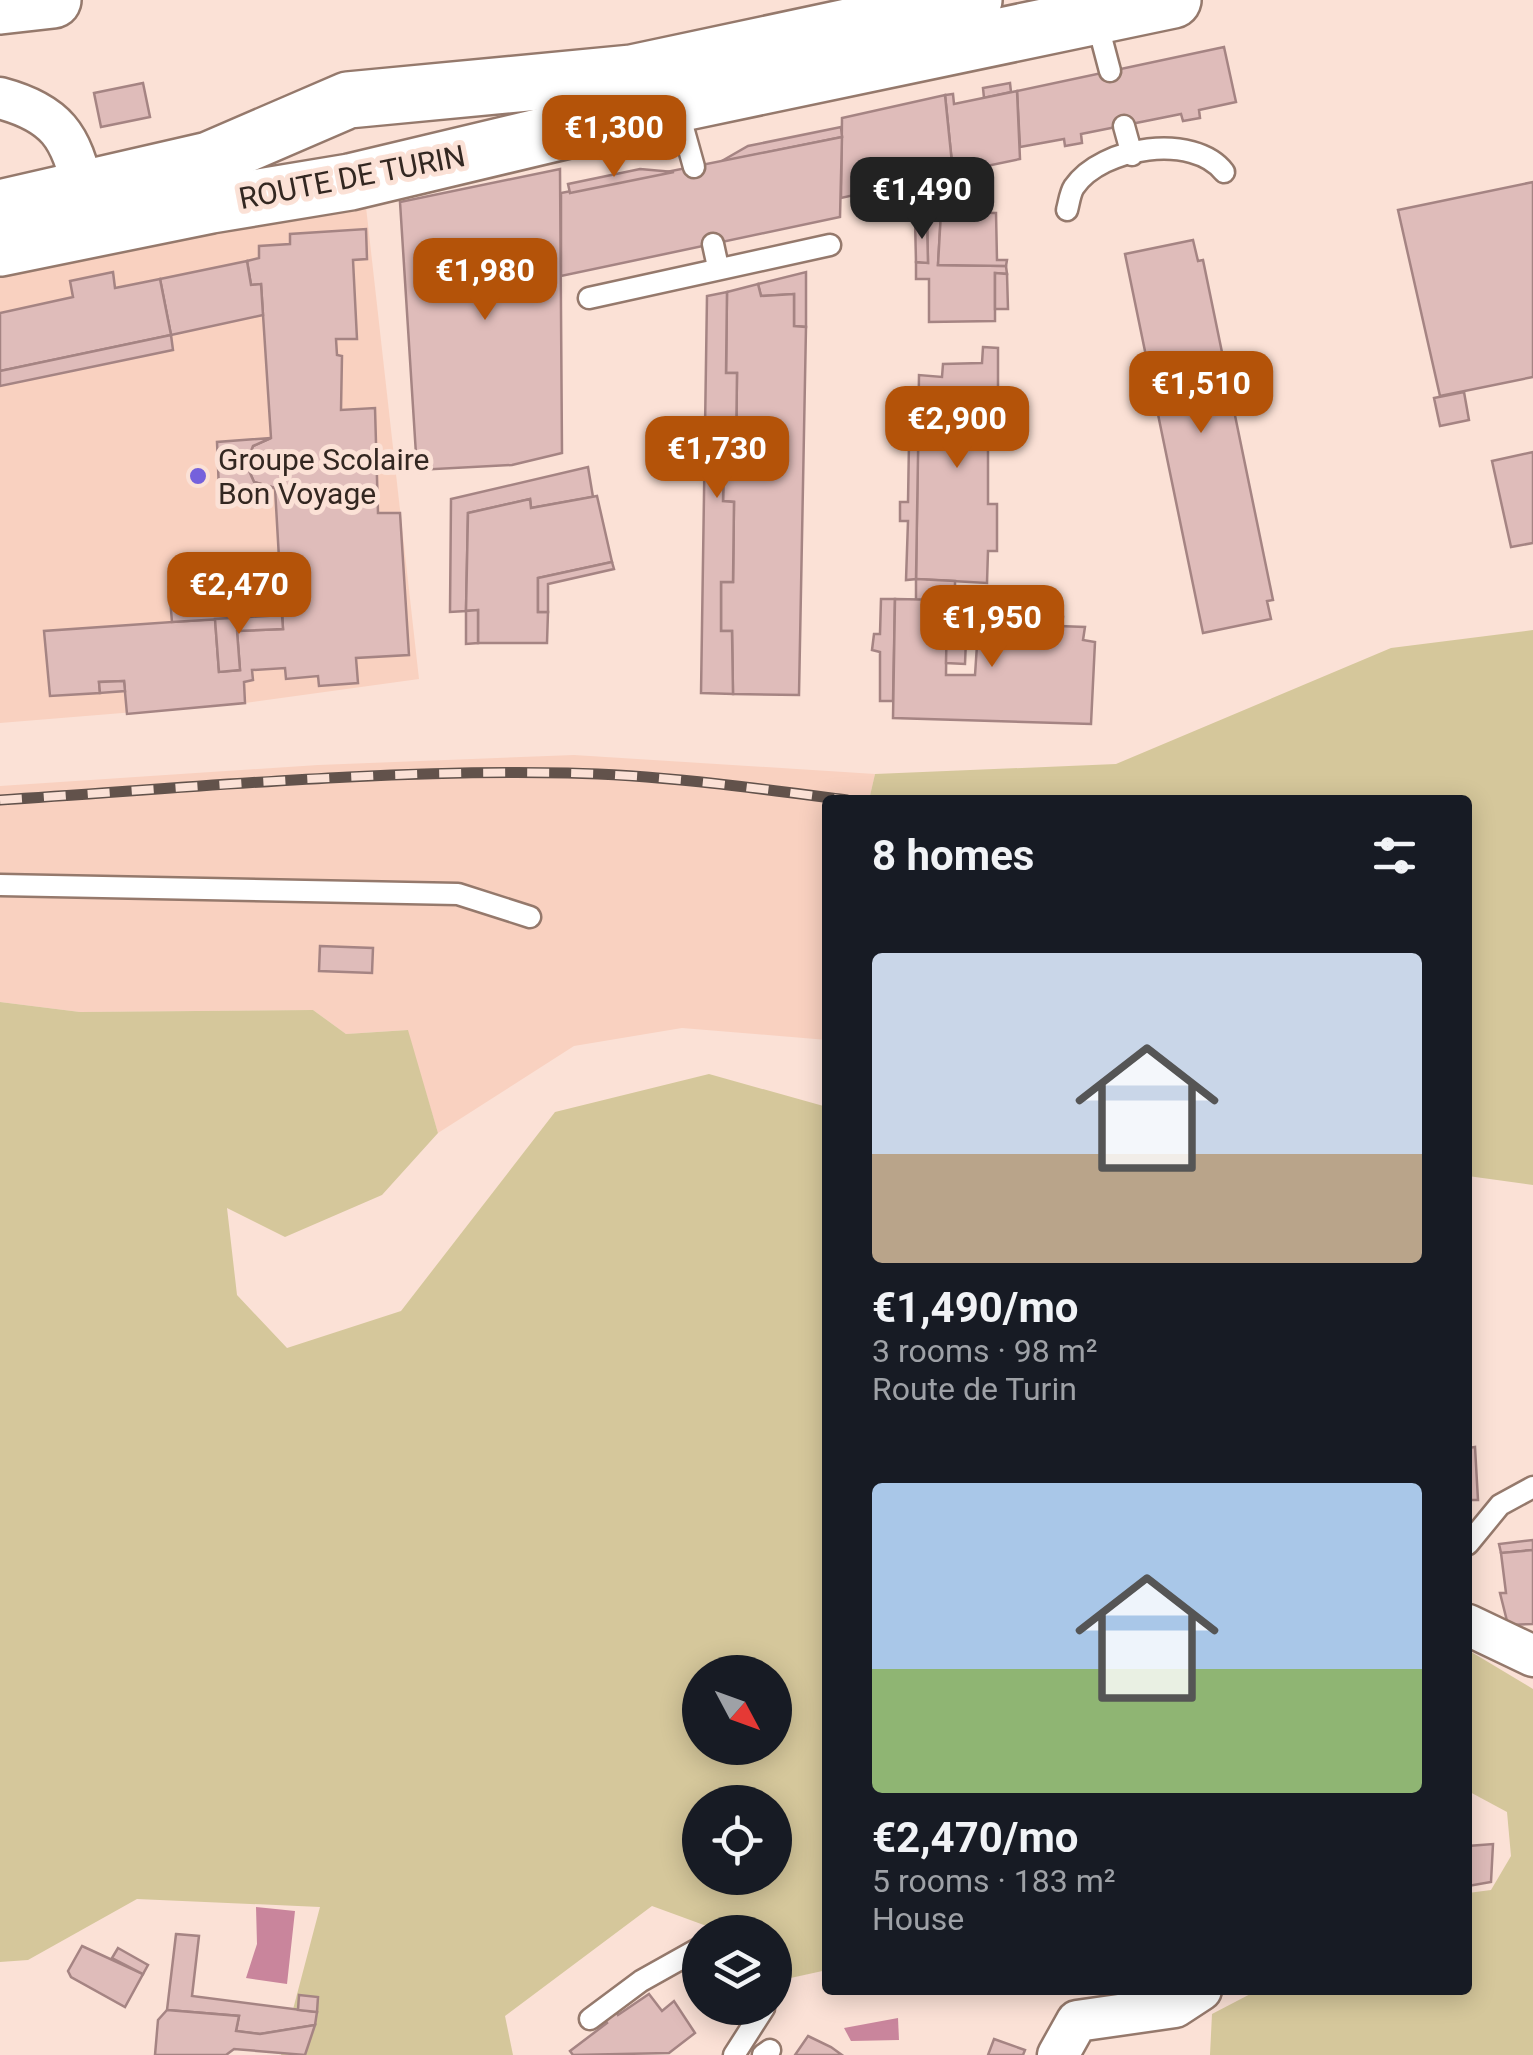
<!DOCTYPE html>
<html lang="en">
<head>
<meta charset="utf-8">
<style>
	:root { --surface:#171b24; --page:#242831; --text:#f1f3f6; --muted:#9ea1a6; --accent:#b45309 }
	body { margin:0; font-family:Roboto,sans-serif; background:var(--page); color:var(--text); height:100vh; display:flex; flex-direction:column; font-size:38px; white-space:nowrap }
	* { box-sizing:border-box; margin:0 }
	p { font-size:32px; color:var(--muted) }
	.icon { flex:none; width:55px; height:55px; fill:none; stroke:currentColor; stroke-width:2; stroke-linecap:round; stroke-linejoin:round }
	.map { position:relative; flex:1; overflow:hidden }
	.details { position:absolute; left:822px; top:795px; width:650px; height:1200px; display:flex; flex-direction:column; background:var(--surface); border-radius:10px; box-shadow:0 5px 25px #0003 }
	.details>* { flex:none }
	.needle { width:65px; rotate:131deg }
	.controls { position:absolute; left:682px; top:1655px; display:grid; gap:20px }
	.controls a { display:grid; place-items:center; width:110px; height:110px; border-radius:50%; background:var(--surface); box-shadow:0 5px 25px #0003; font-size:50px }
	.price { position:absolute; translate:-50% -85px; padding:0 22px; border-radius:20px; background:var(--accent); color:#fff; font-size:32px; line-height:65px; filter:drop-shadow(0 2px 5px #0008) }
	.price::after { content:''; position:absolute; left:50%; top:60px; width:30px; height:22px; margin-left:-15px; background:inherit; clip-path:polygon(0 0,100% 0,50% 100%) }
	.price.selected { background:#222; color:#fff }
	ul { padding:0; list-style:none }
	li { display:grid; align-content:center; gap:20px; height:530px; padding:0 50px }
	li span { display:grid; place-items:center; height:310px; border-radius:10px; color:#555 }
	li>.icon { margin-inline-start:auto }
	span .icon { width:180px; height:180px; fill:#fffc; stroke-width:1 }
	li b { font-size:42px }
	h2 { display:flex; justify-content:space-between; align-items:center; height:120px; padding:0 50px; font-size:42px }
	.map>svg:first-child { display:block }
	.built { fill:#f9d1c0 }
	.green { fill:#d5c79b; fill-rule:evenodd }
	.water { fill:#c9859c }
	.building { fill:#dfbcba; stroke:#a58483; stroke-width:2.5 }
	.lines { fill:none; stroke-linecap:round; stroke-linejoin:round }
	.lane-casing { stroke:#95796c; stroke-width:25 }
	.street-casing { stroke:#95796c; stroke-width:45 }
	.secondary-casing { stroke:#95796c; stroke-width:60 }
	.primary-casing { stroke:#95796c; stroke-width:60 }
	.lane { stroke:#fff; stroke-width:20 }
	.street { stroke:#fff; stroke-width:40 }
	.secondary { stroke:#fff; stroke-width:55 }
	.primary { stroke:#fff; stroke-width:55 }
	.rail-casing { stroke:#62524b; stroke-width:11 }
	.rail { stroke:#fbe1d6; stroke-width:8; stroke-dasharray:22; stroke-linecap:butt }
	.poi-dot { fill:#7561dc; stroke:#fbe1d6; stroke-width:4 }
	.labels { text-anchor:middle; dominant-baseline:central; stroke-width:10; stroke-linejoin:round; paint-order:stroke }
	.street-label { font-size:30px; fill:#332721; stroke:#fbe1d6 }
	.poi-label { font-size:30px; fill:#332721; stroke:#fbe1d6; text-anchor:start }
</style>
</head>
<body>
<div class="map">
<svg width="1533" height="2055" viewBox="0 0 1533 2055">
	<rect width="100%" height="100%" fill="#fbe1d6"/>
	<g class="built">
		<path d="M365 198 419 679 245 703 0 723V273Z"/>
		<path d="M574 755 875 774 869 800H828L827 1040 682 1028 574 1046 438 1133 407 1030 346 1034 313 1010 80 1012 0 1002V786L318 765Z"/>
	</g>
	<g class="green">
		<path d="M1533 630V1185L1468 1176V800H869L875 774 1116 764 1391 648Z"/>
		<path d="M0 1002 80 1012 313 1010 346 1034 408 1030 438 1133 382 1195 285 1237 227 1208 237 1295 287 1348 401 1311 555 1112 709 1074 827 1107V1970L786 1979 775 1971V1932H723L652 1906 505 2016 513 2055H281L320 1907 137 1899 28 1960 0 1962ZM700 1672H775V1748H700ZM700 1802H775V1878H700Z"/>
		<path d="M1468 1650 1533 1689V2055H1210L1212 2014 1258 1990H1468V1893L1491 1890 1511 1856 1507 1812 1468 1791Z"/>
	</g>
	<g class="water">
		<path d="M256 1907 295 1911 287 1984 246 1978 257 1944Z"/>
		<path d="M898 2018 899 2040 851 2041 844 2028Z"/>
	</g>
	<g class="building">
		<path d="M1224 47 1236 102 1199 110 1200 118 1183 121 1181 114 1081 134 1082 143 1065 146 1064 139 1020 147 1017 91Z"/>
		<path d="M143 83 150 117 101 127 94 93Z"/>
		<path d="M1010 83 1011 92 984 98 983 88Z"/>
		<path d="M1017 91 1020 159 953 173 945 95 953 94 954 104Z"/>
		<path d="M945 95 953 173 841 198 842 118Z"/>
		<path d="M841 127 842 137 720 162 748 146Z"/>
		<path d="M842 137 840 217 561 276V193Z"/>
		<path d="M560 169 562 453 512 465 417 470 400 202Z"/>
		<path d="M640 169 674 172 570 193 568 184Z"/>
		<path d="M1533 182V377L1440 396 1398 210Z"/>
		<path d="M927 212H941L938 265 1006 266 1007 274 995 273V321L929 322V279H916V262L928 263Z"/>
		<path d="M941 212 996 213 997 260H1007L1006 266 938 265Z"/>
		<path d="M915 220 927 221 928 263 916 262Z"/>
		<path d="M366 229 367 259 353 260 357 339H336L337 355 342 356 341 410 375 408 378 513H400L409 655 356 658 358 683 319 686 318 676 286 679 285 668 252 670 253 680 244 682 245 703 127 714 124 681 99 682 100 693 50 696 44 631 215 619 219 672 240 670 237 631 283 629 275 488 254 482 246 464 253 446 271 438 261 284 251 285 247 261 259 258V246L290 244V234Z"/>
		<path d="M1193 240 1198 261 1203 260 1273 600 1267 601 1271 619 1203 633 1125 254Z"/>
		<path d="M247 261 251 285 261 284 263 315 171 335 160 279Z"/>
		<path d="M113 272 115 288 160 279 171 335 0 371V313L73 297 70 281Z"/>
		<path d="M806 272V327L794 326V294L761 296 758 284Z"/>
		<path d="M995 273 1007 274 1008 309H995Z"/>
		<path d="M758 284 761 296 794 294V326L806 327 799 695 733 694 732 631H721V582H733L734 502 723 501 724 454H736L737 373H726L727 292Z"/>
		<path d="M727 292 726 373H737L736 454H724L723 501 734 502 733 582H721V631H732L733 694 701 693 707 296Z"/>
		<path d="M171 335 173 350 0 386V371Z"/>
		<path d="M983 347 998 348V440H988V504H997V551H988L987 583 916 579 919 375 942 377 943 364 982 363Z"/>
		<path d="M1464 392 1469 420 1440 426 1434 398Z"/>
		<path d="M909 395 919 396 916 579 906 580 908 521H900V502H908L909 442H902V424L908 425Z"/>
		<path d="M271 438 253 446 246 464 254 482 275 488 219 491 217 442Z"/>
		<path d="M1533 452V543L1511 547 1492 461Z"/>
		<path d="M588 467 593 497 531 508 530 499 468 513 466 611 450 612 451 499Z"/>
		<path d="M597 496 612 562 538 578V612H548L547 643H478V610L466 611 468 513 530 499 531 508Z"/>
		<path d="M612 562 614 569 548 584V612H538V578Z"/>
		<path d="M916 579 955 581V601L916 600Z"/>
		<path d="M253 581 257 617 172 622 169 587Z"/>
		<path d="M881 599H895L893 701H880V652L872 650 874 634H880Z"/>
		<path d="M895 599 947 600 946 675H975L978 630H993V615L1011 616V607L1031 608V625L1085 627 1083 640 1095 642 1091 724 893 718Z"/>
		<path d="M478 610V643L466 644V611Z"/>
		<path d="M947 614 967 615 965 664 946 663Z"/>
		<path d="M282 615 283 629 237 631 240 670 219 672 215 619Z"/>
		<path d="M1032 615 1063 617 1062 626 1031 625Z"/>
		<path d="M124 681 125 691 100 693 99 682Z"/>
		<path d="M320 946 373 948 372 973 319 971Z"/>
		<path d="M1475 1447 1478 1500H1468V1448Z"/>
		<path d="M1533 1540V1550L1501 1553 1499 1544Z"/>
		<path d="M1533 1550V1624L1508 1625 1500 1593H1506L1501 1553Z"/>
		<path d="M1493 1844 1491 1882 1468 1886V1846Z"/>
		<path d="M176 1934 199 1936 192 1996 317 2012 315 2025 260 2034 236 2031 239 2016 167 2010Z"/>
		<path d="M82 1946 143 1974 125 2007 71 1977 68 1971Z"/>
		<path d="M118 1948 148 1965 143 1974 112 1958Z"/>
		<path d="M649 1994 662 2011 674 2001 695 2033 669 2053 573 2055 570 2051 607 2023 604 2018 616 2011 618 2015Z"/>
		<path d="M299 1995 318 1997 317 2012 298 2010Z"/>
		<path d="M167 2010 239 2016 236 2031 260 2034 315 2025 305 2055 234 2049 226 2055H155L158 2020Z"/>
		<path d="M808 2036 831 2047 842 2055H795Z"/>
		<path d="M994 2039 1025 2050 1023 2055H988Z"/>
	</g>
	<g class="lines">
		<defs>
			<g id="lane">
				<path d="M1096 18 1110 71"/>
				<path d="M677 106 694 167"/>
				<path d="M1124 126 1132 155"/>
				<path d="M1067 210C1069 203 1070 193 1074 187 1102 146 1194 133 1224 172"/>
				<path d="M713 244 718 267"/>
				<path d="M589 298 830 245"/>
				<path d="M0 885 458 894 530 917"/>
				<path d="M1468 1544 1500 1505 1533 1487"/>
				<path d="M590 2019 641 1981 700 1948"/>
				<path d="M734 2055 764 2008"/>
				<path d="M763 2055 770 2050"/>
			</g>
			<g id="street">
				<path d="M0 98C56 113 72 136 83 191"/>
				<path d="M1468 1625 1533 1656"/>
				<path d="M1058 2055 1077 2021 1175 2007 1201 1990"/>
			</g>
			<g id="secondary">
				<path d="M0 208 209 160 348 100 632 73 974 0"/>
				<path d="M0 248 211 205 350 182 677 104 1173 0"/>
			</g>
			<path id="primary" d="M0 6 53 0"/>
		</defs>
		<use href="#lane" class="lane-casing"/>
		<use href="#street" class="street-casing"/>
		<use href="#secondary" class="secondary-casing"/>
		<use href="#primary" class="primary-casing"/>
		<use href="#lane" class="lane"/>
		<use href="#street" class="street"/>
		<use href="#secondary" class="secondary"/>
		<use href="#primary" class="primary"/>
		<defs>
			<path id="rail" d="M0 800C188 788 379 769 568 773 661 775 755 788 847 800"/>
		</defs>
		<use href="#rail" class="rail-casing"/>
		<use href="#rail" class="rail"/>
	</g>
	<circle class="poi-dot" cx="198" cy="476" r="10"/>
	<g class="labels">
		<g class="street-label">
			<text transform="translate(352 177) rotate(-11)">ROUTE DE TURIN</text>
		</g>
		<g class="poi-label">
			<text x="218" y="459">Groupe Scolaire<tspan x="218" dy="34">Bon Voyage</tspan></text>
		</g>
	</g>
</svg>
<div class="controls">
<a><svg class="needle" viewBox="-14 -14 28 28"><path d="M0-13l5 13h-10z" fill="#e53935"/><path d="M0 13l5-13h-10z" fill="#9ea1a6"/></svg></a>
<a><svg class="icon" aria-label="locate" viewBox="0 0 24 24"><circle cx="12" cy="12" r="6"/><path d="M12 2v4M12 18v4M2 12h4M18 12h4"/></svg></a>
<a><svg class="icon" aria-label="layers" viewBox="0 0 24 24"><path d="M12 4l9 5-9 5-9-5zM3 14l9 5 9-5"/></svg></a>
</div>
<b class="price" style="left:614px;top:180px">€1,300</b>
<b class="price selected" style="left:922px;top:242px">€1,490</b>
<b class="price" style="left:485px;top:323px">€1,980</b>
<b class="price" style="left:1201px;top:436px">€1,510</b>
<b class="price" style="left:957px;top:471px">€2,900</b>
<b class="price" style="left:717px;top:501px">€1,730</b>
<b class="price" style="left:239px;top:637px">€2,470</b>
<b class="price" style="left:992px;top:670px">€1,950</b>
<section class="details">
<h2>8 homes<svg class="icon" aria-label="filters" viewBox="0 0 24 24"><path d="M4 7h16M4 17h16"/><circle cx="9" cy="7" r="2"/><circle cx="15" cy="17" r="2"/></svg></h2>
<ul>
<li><span style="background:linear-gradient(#c9d6e8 65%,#b9a48a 0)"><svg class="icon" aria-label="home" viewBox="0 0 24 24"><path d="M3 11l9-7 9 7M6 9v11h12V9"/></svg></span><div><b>€1,490/mo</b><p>3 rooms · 98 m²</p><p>Route de Turin</p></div></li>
<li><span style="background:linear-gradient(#a9c7e8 60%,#8fb573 0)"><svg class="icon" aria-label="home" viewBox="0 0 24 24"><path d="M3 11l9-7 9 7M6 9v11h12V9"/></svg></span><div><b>€2,470/mo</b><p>5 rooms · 183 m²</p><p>House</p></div></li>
</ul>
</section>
</div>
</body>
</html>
